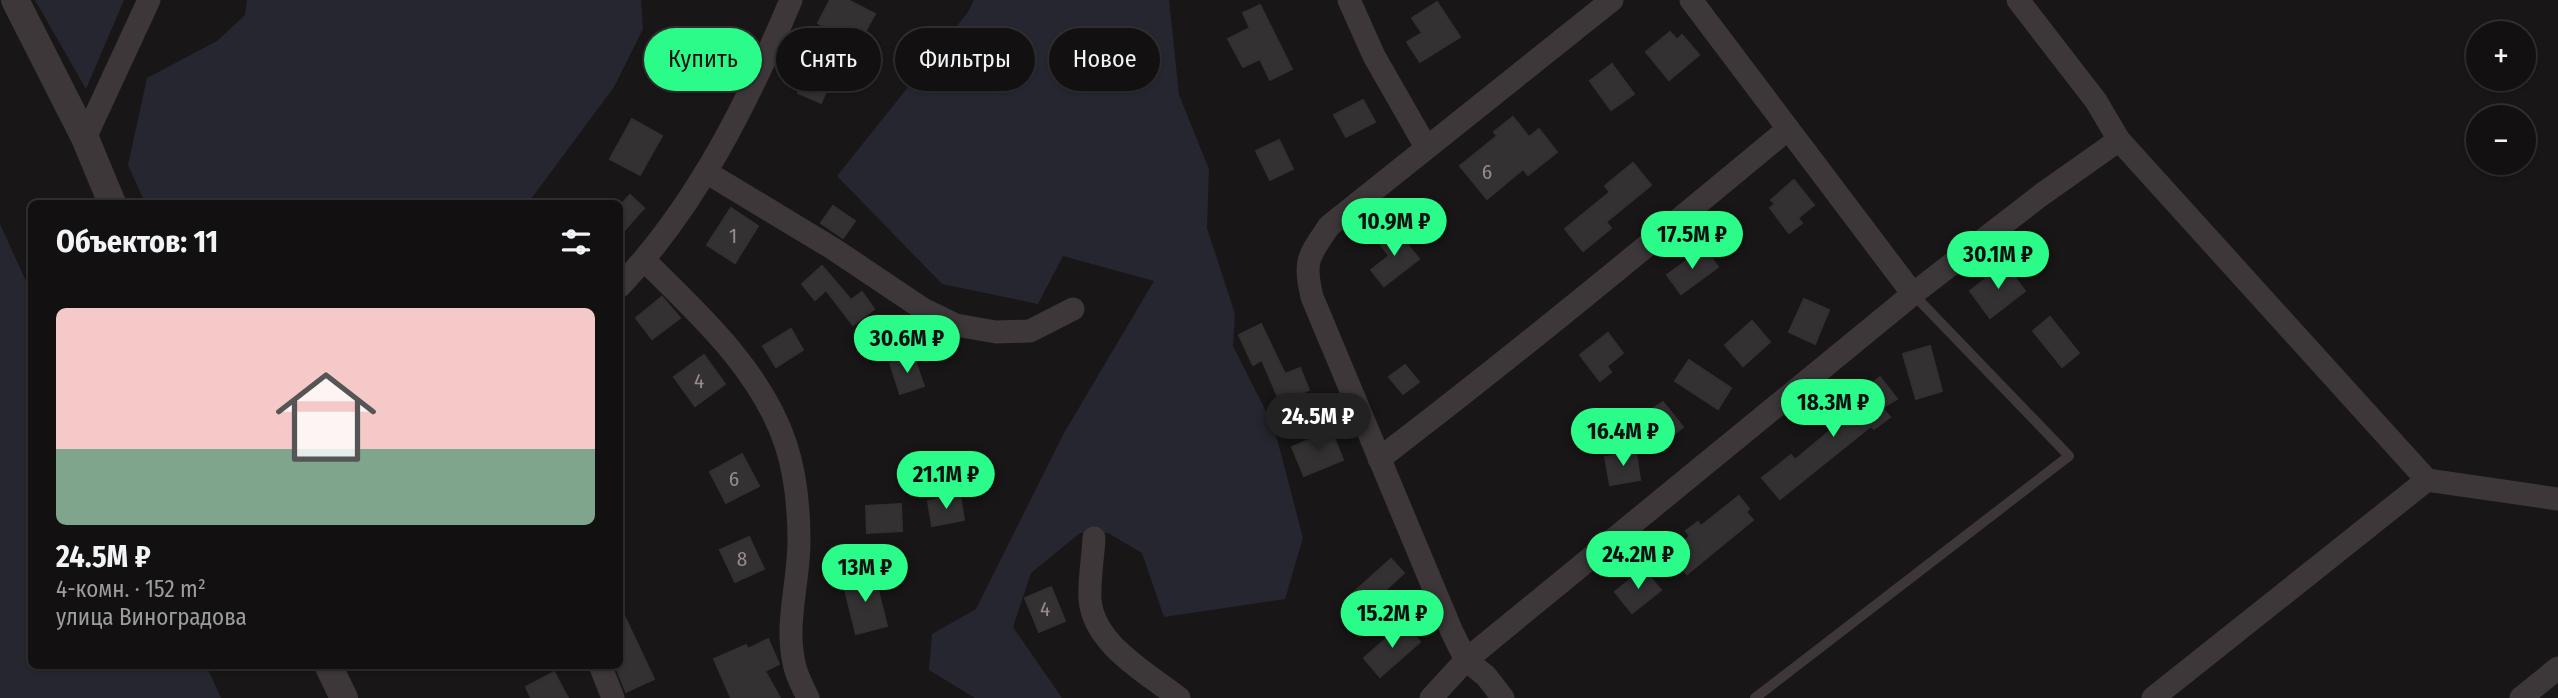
<!DOCTYPE html>
<html lang="ru">
<head>
<meta charset="utf-8">
<style>
	:root { --surface:#121010; --page:#1f1e1e; --text:#f1f3f6; --muted:#9c9d9f; --line:#313030; --accent:#2bfb88 }
	body { margin:0; font-family:"Fira Sans Condensed",sans-serif; background:var(--page); color:var(--text); height:100vh; display:flex; flex-direction:column; font-size:26px; white-space:nowrap }
	* { box-sizing:border-box; margin:0 }
	p { font-size:23px; color:var(--muted) }
	.icon { flex:none; width:38px; height:38px; fill:none; stroke:currentColor; stroke-width:2; stroke-linecap:round; stroke-linejoin:round }
	.map { position:relative; flex:1; overflow:hidden }
	.drawer { position:absolute; left:28px; top:200px; width:595px; height:469px; display:flex; flex-direction:column; background:var(--surface); border-radius:10px; box-shadow:0 2px 5px #0004,0 0 0 2px var(--line) }
	.drawer>* { flex:none }
	.top-card { position:absolute; left:644px; top:28px; width:665px; height:63px; display:flex; gap:14px }
	.tools { position:absolute; left:2466px; top:21px; display:grid; gap:14px }
	.tools a { display:grid; place-items:center; width:70px; height:70px; border-radius:50%; background:var(--surface); box-shadow:0 2px 5px #0004,0 0 0 2px var(--line); font-size:35px }
	.price { position:absolute; translate:-50% -60px; padding:0 16px; border-radius:24px; background:var(--accent); color:#111; font-size:23px; line-height:46px; filter:drop-shadow(0 2px 4px #0008) }
	.price::after { content:''; position:absolute; left:50%; top:42px; width:21px; height:16px; margin-left:-10px; background:inherit; clip-path:polygon(0 0,100% 0,50% 100%) }
	.price.selected { background:#222; color:#fff }
	ul { padding:0; list-style:none }
	li { display:grid; align-content:center; gap:14px; height:371px; padding:0 28px }
	li span { display:grid; place-items:center; height:217px; border-radius:10px; color:#555 }
	li>.icon { margin-inline-start:auto }
	span .icon { width:126px; height:126px; fill:#fffc; stroke-width:1 }
	li b { font-size:30px }
	h2 { display:flex; justify-content:space-between; align-items:center; height:84px; padding:0 28px; font-size:30px }
	.chip { padding:0 24px; border-radius:32px; background:var(--surface); box-shadow:0 2px 5px #0004,0 0 0 2px var(--line); font-size:24px; line-height:63px }
	.chip.selected { background:var(--accent); color:#111 }
	.map>svg:first-child { display:block }
	.green { fill:#262630 }
	.building { fill:#343132; stroke:#343031; stroke-width:2 }
	.lines { fill:none; stroke-linecap:round; stroke-linejoin:round }
	.service { stroke:#3d3739; stroke-width:10 }
	.minor { stroke:#3d3739; stroke-width:23 }
	.tertiary { stroke:#3d3739; stroke-width:28 }
	.labels { text-anchor:middle; dominant-baseline:central; stroke-width:5; stroke-linejoin:round; paint-order:stroke }
	.number-label { font-size:21px; fill:#988a90 }
</style>
</head>
<body>
<div class="map">
<svg width="2558" height="698" viewBox="0 0 2558 698">
	<rect width="100%" height="100%" fill="#181616"/>
	<g class="green">
		<path d="M35 0H124L86 89Z"/>
		<path d="M247 0H641L643 29 614 87 528 203H145L128 165 147 78 217 41 245 15Z"/>
		<path d="M974 0H1169L1179 95 1209 169 1207 228 1235 314 1233 346 1274 427 1303 538 1285 599 1164 617 1142 553 1108 533H1080L1031 573 1013 627 1062 698H975L929 670 932 634 976 609 1064 433 1154 281 1063 256 1038 304 942 284 837 176 968 12Z"/>
		<path d="M0 224 31 292 32 665H206L221 698H0Z"/>
	</g>
	<g class="building">
		<path d="M830 0H848L875 14 858 45 818 23Z"/>
		<path d="M1437 2 1460 37 1420 62 1407 42 1422 33 1412 18Z"/>
		<path d="M1260 5 1292 69 1270 80 1260 59 1243 67 1228 39 1250 28 1243 13Z"/>
		<path d="M722 30 745 42 729 73 706 60Z"/>
		<path d="M1670 32 1677 40 1682 35 1699 55 1669 80 1646 52Z"/>
		<path d="M811 63 834 73 821 103 798 93Z"/>
		<path d="M1612 64 1634 94 1611 110 1590 81Z"/>
		<path d="M1363 100 1375 122 1346 137 1334 115Z"/>
		<path d="M1513 117 1529 137 1539 129 1557 152 1528 175 1523 169 1487 199 1460 166 1497 136 1494 132Z"/>
		<path d="M632 119 662 136 640 175 610 159Z"/>
		<path d="M1279 140 1293 169 1270 180 1256 151Z"/>
		<path d="M1633 163 1651 185 1606 222 1611 228 1583 251 1565 229 1610 192 1605 186Z"/>
		<path d="M1794 180 1814 205 1798 218 1802 223 1789 233 1770 208 1775 204 1771 200Z"/>
		<path d="M630 195 644 208 620 235V206Z"/>
		<path d="M833 206 855 221 843 238 821 223Z"/>
		<path d="M731 208 758 226 735 263 707 245Z"/>
		<path d="M1395 229 1419 259 1384 286 1371 270 1389 256 1379 242Z"/>
		<path d="M1704 248 1718 267 1681 294 1667 275Z"/>
		<path d="M2005 264 2025 291 1990 318 1970 291Z"/>
		<path d="M822 266 851 300 862 292 874 309 853 325 826 290 815 300 802 284Z"/>
		<path d="M662 297 680 318 652 339 636 318Z"/>
		<path d="M1804 299 1829 310 1815 344 1789 332Z"/>
		<path d="M2050 317 2079 353 2062 367 2033 331Z"/>
		<path d="M1752 321 1770 342 1743 366 1725 345Z"/>
		<path d="M1261 324 1285 374 1300 368 1309 390 1280 402 1262 360 1253 365 1239 335Z"/>
		<path d="M791 329 803 350 776 367 763 346Z"/>
		<path d="M1608 333 1623 353 1607 366 1611 372 1600 381 1580 355Z"/>
		<path d="M1930 346 1942 391 1916 399 1903 354Z"/>
		<path d="M704 355 725 384 695 406 674 377Z"/>
		<path d="M913 355 924 386 900 394 890 363Z"/>
		<path d="M1689 360 1731 388 1718 409 1675 381Z"/>
		<path d="M1405 365 1419 382 1403 394 1389 377Z"/>
		<path d="M1880 377 1897 399 1882 408 1890 417 1874 429 1871 426 1780 499 1762 478 1791 455 1795 460 1857 408 1851 401Z"/>
		<path d="M1663 402 1683 427 1655 449 1639 429 1656 416 1651 410Z"/>
		<path d="M1331 430 1343 460 1304 476 1292 447Z"/>
		<path d="M1636 452 1640 480 1610 485 1605 457Z"/>
		<path d="M742 454 759 486 726 503 710 472Z"/>
		<path d="M960 496 964 520 932 526 928 501Z"/>
		<path d="M1739 496 1749 509 1746 512 1753 520 1687 574 1669 554 1690 536 1686 531 1698 522 1701 526Z"/>
		<path d="M901 504 902 531 867 533 866 506Z"/>
		<path d="M749 537 764 569 735 582 720 550Z"/>
		<path d="M1391 559 1404 573 1357 616 1344 601Z"/>
		<path d="M1643 569 1661 590 1632 613 1615 592Z"/>
		<path d="M874 574 887 626 856 634 843 582Z"/>
		<path d="M1051 587 1065 621 1039 632 1025 598Z"/>
		<path d="M620 607 654 679 626 692 616 667 620 665Z"/>
		<path d="M1404 623 1420 642 1380 677 1364 658Z"/>
		<path d="M768 639 779 664 765 671 780 698H731L714 659 746 645 748 649Z"/>
		<path d="M554 672 568 698H531L526 687Z"/>
	</g>
	<g class="lines">
		<path class="service" d="M1755 698 2069 456 1913 294"/>
		<g class="minor">
			<path d="M1349 0 1374 56 1426 147"/>
			<path d="M1691 0 1913 294"/>
			<path d="M2018 0 2096 101 2119 140 2427 480 2153 698"/>
			<path d="M85 138 149 0"/>
			<path d="M706 172 832 248 923 309 956 325 996 332 1030 331 1073 309"/>
			<path d="M644 260C698 313 762 371 786 445 796 476 799 509 799 541 799 582 785 622 794 663 796 675 803 687 808 698"/>
			<path d="M620 286C697 205 748 102 791 0"/>
			<path d="M1379 459C1518 353 1653 241 1788 129"/>
			<path d="M2427 480 2558 499"/>
			<path d="M1094 538C1093 558 1089 579 1090 599 1093 644 1147 673 1179 698"/>
			<path d="M600 665 613 698"/>
			<path d="M1431 698 1466 660 1913 294 2041 195 2119 140"/>
			<path d="M1503 698 1486 676 1466 660 1452 632 1312 297C1303 260 1309 256 1329 226L1612 0"/>
			<path d="M2521 698 2558 668"/>
		</g>
		<g class="tertiary">
			<path d="M15 0 85 138 112 203"/>
			<path d="M328 665 344 698"/>
		</g>
	</g>
	<g class="labels">
		<g class="number-label">
			<text x="1487" y="172">6</text>
			<text x="733" y="236">1</text>
			<text x="699" y="381">4</text>
			<text x="734" y="479">6</text>
			<text x="742" y="559">8</text>
			<text x="1045" y="609">4</text>
		</g>
	</g>
</svg>
<div class="tools">
<a>+</a>
<a>−</a>
</div>
<b class="price" style="left:1394px;top:258px">10.9M ₽</b>
<b class="price" style="left:1692px;top:271px">17.5M ₽</b>
<b class="price" style="left:1998px;top:291px">30.1M ₽</b>
<b class="price" style="left:907px;top:375px">30.6M ₽</b>
<b class="price" style="left:1833px;top:439px">18.3M ₽</b>
<b class="price selected" style="left:1318px;top:453px">24.5M ₽</b>
<b class="price" style="left:1623px;top:468px">16.4M ₽</b>
<b class="price" style="left:946px;top:511px">21.1M ₽</b>
<b class="price" style="left:1638px;top:591px">24.2M ₽</b>
<b class="price" style="left:865px;top:604px">13M ₽</b>
<b class="price" style="left:1392px;top:650px">15.2M ₽</b>
<div class="top-card">
<a class="chip selected">Купить</a>
<a class="chip">Снять</a>
<a class="chip">Фильтры</a>
<a class="chip">Новое</a>
</div>
<section class="drawer">
<h2>Объектов: 11<svg class="icon" aria-label="filters" viewBox="0 0 24 24"><path d="M4 7h16M4 17h16"/><circle cx="9" cy="7" r="2"/><circle cx="15" cy="17" r="2"/></svg></h2>
<ul>
<li><span style="background:linear-gradient(#f6c9c9 65%,#7fa58c 0)"><svg class="icon" aria-label="home" viewBox="0 0 24 24"><path d="M3 11l9-7 9 7M6 9v11h12V9"/></svg></span><div><b>24.5M ₽</b><p>4-комн. · 152 m²</p><p>улица Виноградова</p></div></li>
</ul>
</section>
</div>
</body>
</html>
